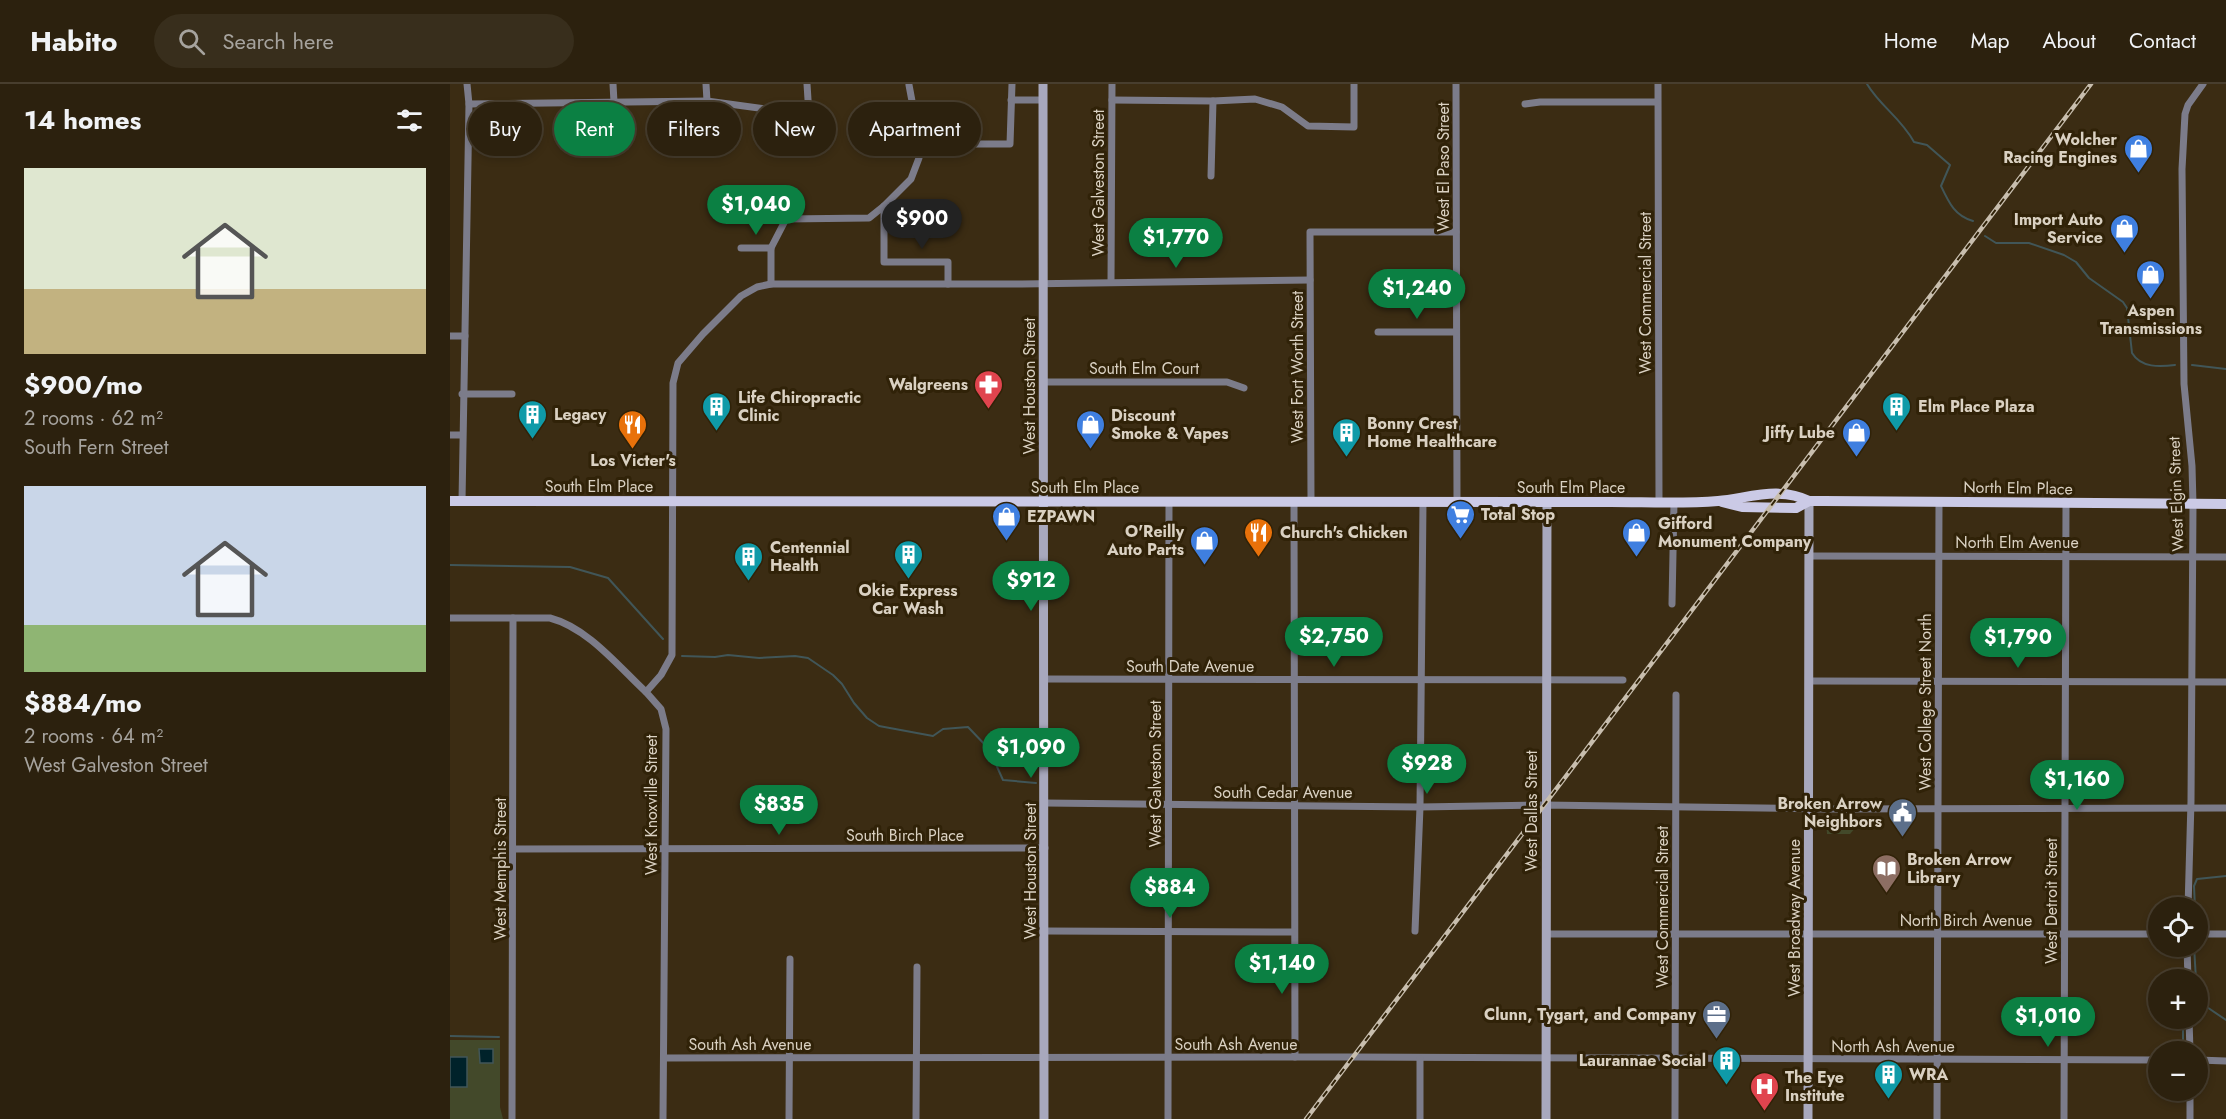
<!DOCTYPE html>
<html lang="en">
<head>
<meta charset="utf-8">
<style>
	:root { --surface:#2c210e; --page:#382e1c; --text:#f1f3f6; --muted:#a6a39e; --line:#483e2e; --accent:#0b8043 }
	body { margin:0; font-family:Jost,sans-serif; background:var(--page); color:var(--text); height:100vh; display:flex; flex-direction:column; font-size:22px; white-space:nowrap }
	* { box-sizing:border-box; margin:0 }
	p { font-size:20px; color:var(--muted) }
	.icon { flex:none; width:33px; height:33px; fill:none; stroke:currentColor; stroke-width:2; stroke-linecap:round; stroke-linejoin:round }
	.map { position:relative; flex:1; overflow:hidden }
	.side { display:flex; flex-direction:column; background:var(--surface); width:450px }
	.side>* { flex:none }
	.hud { position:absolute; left:18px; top:18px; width:570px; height:54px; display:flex; gap:12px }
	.buttons { position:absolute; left:1698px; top:813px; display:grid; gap:12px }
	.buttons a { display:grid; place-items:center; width:60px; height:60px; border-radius:50%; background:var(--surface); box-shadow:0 3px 9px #0003,0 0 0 2px var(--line); font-size:30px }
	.price { position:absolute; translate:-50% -51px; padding:0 14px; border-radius:21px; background:var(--accent); color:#fff; font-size:20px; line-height:39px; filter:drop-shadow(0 2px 3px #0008) }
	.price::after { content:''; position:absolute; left:50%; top:36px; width:18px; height:14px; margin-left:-9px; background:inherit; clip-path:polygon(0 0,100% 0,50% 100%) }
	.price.selected { background:#222; color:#fff }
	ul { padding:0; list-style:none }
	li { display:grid; align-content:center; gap:12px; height:318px; padding:0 24px }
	li span { display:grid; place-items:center; height:186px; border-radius:0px; color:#555 }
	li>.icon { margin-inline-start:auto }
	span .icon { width:108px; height:108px; fill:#fffc; stroke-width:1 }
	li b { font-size:26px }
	h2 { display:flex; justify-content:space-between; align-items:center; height:72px; padding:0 24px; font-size:26px }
	.chip { padding:0 21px; border-radius:27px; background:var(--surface); box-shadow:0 3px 9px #0003,0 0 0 2px var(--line); font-size:21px; line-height:54px }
	.chip.selected { background:var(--accent); color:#fff }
	header { display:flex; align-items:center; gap:36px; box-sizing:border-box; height:84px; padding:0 30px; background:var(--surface); border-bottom:2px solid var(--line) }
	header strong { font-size:28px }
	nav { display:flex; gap:33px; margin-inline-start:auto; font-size:21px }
	.search { width:420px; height:54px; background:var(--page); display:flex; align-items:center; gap:15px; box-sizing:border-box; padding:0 21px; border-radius:33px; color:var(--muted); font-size:22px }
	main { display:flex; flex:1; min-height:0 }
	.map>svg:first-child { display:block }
	.green { fill:#43492a }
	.water { fill:#00222a; stroke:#415658; stroke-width:1.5 }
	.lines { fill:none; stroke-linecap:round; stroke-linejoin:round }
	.stream { stroke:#415658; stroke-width:2 }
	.street { stroke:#7c7c8a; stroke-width:7 }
	.secondary { stroke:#a8a8bd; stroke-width:9 }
	.primary { stroke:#cbcae6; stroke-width:10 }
	.rail-casing { stroke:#c8beae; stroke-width:4.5 }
	.rail { stroke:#302208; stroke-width:2; stroke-dasharray:7; stroke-linecap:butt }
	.labels { text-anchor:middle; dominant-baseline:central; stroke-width:6; stroke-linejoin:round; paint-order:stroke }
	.poi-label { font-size:16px; font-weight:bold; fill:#dad1c2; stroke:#302208; text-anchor:start }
	.street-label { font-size:16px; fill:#dad1c2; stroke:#302208 }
</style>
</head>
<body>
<header>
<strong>Habito</strong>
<div class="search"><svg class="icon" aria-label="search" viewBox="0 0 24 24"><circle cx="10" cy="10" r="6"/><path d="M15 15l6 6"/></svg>Search here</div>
<nav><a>Home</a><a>Map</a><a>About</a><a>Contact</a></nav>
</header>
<main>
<section class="side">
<h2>14 homes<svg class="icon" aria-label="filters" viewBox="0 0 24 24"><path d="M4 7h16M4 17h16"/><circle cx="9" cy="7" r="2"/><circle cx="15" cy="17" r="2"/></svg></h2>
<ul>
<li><span style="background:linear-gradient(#dfe7d0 65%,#c2b280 0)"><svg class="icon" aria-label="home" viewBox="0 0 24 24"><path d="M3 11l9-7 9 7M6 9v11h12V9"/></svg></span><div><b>$900/mo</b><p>2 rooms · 62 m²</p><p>South Fern Street</p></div></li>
<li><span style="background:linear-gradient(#c9d6e8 75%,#8fb573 0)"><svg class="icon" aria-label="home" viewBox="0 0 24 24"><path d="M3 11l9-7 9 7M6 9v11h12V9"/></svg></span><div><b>$884/mo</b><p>2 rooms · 64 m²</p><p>West Galveston Street</p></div></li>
</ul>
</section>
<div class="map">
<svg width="1776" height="1035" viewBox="0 0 1776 1035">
	<rect width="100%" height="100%" fill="#3b2c13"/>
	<g class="green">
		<path d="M1406 733V743L1400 750H1377L1376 737 1382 734Z"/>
		<path d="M0 956H50V1023L53 1035H0Z"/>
	</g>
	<g class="water">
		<path d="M29 965H43V979H30Z"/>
		<rect x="0" y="973" width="17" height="30"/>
	</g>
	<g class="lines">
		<g class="stream">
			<path d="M1417 0C1430 22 1451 34 1464 58L1477 61 1500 81 1491 102C1499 119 1505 132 1523 137"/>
			<path d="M1535 152 1546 159H1579L1614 171 1626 178 1639 194 1673 218 1677 224 1682 269C1691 284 1710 283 1725 281"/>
			<path d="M1742 281 1776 285"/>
			<path d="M0 481 120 483 158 494 213 555"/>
			<path d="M232 572 265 573 278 571 309 574 345 572 358 574 383 591 392 600 404 619 417 634 429 642 483 652 493 645 518 643 539 665 553 696 586 699"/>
			<path d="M1745 824 1744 802 1747 795 1776 792"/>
			<path d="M1744 862 1746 896"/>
			<path d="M1748 917 1776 936"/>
			<path d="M1733 941V963"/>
			<path d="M0 952 49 953"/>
		</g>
		<g class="street">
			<path d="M163 0 164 18"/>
			<path d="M256 0 257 17"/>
			<path d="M1006 0 1007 418"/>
			<path d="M1208 0 1209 418"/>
			<path d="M459 1 470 60H560L562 0"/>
			<path d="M561 16H593"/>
			<path d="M662 16 763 17 805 15 832 23 858 42 904 43V0"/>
			<path d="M19 20 257 17 359 31 357 0"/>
			<path d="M1075 20 1090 18H1207"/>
			<path d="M761 92 763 17"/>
			<path d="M434 122V178H498V200"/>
			<path d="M291 164H321"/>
			<path d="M661 198 662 0"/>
			<path d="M321 200V164L336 135 419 134 434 122 461 95 469 74 470 60"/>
			<path d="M928 248H1006"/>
			<path d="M0 252H15"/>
			<path d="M594 298H777L794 304"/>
			<path d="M12 310H62"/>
			<path d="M0 351H12"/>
			<path d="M12 417 19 20 17 0"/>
			<path d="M844 418 845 973"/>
			<path d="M861 418 860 148H1006"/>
			<path d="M1359 472 1776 473"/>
			<path d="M1222 520 1224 418"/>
			<path d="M0 534H100C138 544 168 582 196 608"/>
			<path d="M594 595 1173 596"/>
			<path d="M1359 597 1776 598"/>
			<path d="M595 719 970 723 1094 721 1375 725 1776 724"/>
			<path d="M63 765 595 764"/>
			<path d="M1738 824 1741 717 1743 420 1742 382 1734 300 1732 85 1735 30 1738 21 1753 0"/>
			<path d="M595 847 844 848"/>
			<path d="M965 847 970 723 973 418"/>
			<path d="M1096 850H1708"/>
			<path d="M1748 850H1776"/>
			<path d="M1737 862 1738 896"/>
			<path d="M1739 934 1740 968"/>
			<path d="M214 974 902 973 1708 976"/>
			<path d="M1748 976 1776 977"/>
			<path d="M1740 1006V1035"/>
			<path d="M62 1035 63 534"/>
			<path d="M213 1035 216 645 211 625 196 608 211 591 222 571 223 299 228 279 253 250 291 212 307 203 321 200H572L860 196"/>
			<path d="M339 1035 340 875"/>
			<path d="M466 1035 467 883"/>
			<path d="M718 1035 719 417"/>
			<path d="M970 1035V975"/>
			<path d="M1225 1035 1226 611"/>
			<path d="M1487 1035 1489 418"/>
			<path d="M1614 1035 1616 419"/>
		</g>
		<g class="secondary">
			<path d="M593 0 594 1035"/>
			<path d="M1096 1035 1097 418"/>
			<path d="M1358 1035 1359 417"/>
		</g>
		<g class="primary">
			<path d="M0 417 1161 418C1196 418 1233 420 1268 417 1299 414 1330 402 1359 417"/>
			<path d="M1272 418 1292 423 1346 424 1359 417H1374L1776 420"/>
		</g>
		<defs>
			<path id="rail" d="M856 1035 1641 0"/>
		</defs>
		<use href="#rail" class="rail-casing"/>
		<use href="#rail" class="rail"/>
	</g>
	<defs>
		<symbol id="shop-pin" viewBox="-11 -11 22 30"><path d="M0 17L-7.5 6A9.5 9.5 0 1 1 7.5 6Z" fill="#3f7fe0" stroke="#302208"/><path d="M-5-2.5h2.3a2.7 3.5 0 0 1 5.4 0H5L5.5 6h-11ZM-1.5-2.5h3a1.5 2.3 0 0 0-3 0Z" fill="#fff"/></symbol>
		<symbol id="pharmacy-pin" viewBox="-11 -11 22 30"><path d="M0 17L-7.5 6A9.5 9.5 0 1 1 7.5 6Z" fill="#e0444e" stroke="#302208"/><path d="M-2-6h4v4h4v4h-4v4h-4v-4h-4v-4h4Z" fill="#fff"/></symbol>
		<symbol id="building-pin" viewBox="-11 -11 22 30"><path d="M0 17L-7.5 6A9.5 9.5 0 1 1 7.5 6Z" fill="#0f9aa8" stroke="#302208"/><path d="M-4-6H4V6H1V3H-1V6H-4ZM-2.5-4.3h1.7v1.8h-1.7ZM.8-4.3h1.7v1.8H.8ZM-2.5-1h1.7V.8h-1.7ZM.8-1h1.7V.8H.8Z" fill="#fff"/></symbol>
		<symbol id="restaurant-pin" viewBox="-11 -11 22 30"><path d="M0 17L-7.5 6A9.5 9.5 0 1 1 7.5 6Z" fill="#e8710a" stroke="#302208"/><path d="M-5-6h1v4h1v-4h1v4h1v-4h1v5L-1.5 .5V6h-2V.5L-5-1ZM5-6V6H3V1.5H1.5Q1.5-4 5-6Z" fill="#fff"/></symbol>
		<symbol id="supermarket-pin" viewBox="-11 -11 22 30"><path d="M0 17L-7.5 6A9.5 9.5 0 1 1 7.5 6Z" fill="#3f7fe0" stroke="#302208"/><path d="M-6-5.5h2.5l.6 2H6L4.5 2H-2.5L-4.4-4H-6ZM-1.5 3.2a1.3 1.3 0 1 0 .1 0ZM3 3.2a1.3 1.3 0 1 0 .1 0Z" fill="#fff"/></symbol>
		<symbol id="civic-pin" viewBox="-11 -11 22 30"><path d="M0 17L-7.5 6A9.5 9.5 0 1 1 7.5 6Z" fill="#5c6f8a" stroke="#302208"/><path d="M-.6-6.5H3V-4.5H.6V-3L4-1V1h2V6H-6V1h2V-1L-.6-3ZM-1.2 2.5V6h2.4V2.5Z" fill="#fff"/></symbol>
		<symbol id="library-pin" viewBox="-11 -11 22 30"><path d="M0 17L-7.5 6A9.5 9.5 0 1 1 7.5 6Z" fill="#8d6e63" stroke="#302208"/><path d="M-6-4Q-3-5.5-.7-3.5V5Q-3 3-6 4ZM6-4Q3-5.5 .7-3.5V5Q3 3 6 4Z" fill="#fff"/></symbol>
		<symbol id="office-pin" viewBox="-11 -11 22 30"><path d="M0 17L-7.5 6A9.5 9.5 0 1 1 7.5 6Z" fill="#5c6f8a" stroke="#302208"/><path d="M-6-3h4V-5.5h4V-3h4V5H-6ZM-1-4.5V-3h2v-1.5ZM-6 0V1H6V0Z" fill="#fff"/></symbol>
		<symbol id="hospital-pin" viewBox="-11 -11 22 30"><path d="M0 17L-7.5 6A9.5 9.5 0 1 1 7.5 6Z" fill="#e0444e" stroke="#302208"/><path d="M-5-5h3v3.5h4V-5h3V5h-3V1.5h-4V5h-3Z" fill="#fff"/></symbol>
	</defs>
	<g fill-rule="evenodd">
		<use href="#shop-pin" x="1672" y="48" width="33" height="45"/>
		<use href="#shop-pin" x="1658" y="128" width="33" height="45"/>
		<use href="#shop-pin" x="1684" y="174" width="33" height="45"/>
		<use href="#pharmacy-pin" x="522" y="284" width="33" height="45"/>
		<use href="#building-pin" x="250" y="306" width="33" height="45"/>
		<use href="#building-pin" x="1430" y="306" width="33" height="45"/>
		<use href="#building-pin" x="66" y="314" width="33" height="45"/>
		<use href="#restaurant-pin" x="166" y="324" width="33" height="45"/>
		<use href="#shop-pin" x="624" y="324" width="33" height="45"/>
		<use href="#building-pin" x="880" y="332" width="33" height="45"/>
		<use href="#shop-pin" x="1390" y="332" width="33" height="45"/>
		<use href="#supermarket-pin" x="994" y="414" width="33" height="45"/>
		<use href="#shop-pin" x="540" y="416" width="33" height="45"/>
		<use href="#restaurant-pin" x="792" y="432" width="33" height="45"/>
		<use href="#shop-pin" x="1170" y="432" width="33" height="45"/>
		<use href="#shop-pin" x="738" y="440" width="33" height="45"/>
		<use href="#building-pin" x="442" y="454" width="33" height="45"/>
		<use href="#building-pin" x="282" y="456" width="33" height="45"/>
		<use href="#civic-pin" x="1436" y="712" width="33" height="45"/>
		<use href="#library-pin" x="1420" y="768" width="33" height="45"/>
		<use href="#office-pin" x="1250" y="914" width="33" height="45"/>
		<use href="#building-pin" x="1260" y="960" width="33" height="45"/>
		<use href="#building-pin" x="1422" y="974" width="33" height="45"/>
		<use href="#hospital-pin" x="1298" y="986" width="33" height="45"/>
	</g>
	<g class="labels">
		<g class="poi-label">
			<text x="1667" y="55" text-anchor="end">Wolcher<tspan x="1667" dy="18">Racing Engines</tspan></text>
			<text x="1653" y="135" text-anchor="end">Import Auto<tspan x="1653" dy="18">Service</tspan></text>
			<text x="1701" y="226" text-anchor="middle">Aspen<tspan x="1701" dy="18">Transmissions</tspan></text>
			<text x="518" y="300" text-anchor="end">Walgreens</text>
			<text x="288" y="313">Life Chiropractic<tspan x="288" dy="18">Clinic</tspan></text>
			<text x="1468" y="322">Elm Place Plaza</text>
			<text x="104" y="330">Legacy</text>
			<text x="661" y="331">Discount<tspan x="661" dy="18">Smoke &amp; Vapes</tspan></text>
			<text x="917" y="339">Bonny Crest<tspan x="917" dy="18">Home Healthcare</tspan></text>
			<text x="1385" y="348" text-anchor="end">Jiffy Lube</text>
			<text x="183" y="376" text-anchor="middle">Los Victer's</text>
			<text x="1031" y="430">Total Stop</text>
			<text x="577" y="432">EZPAWN</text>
			<text x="1208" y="439">Gifford<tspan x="1208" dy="18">Monument Company</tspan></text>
			<text x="734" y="447" text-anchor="end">O'Reilly<tspan x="734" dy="18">Auto Parts</tspan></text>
			<text x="830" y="448">Church's Chicken</text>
			<text x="320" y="463">Centennial<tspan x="320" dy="18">Health</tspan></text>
			<text x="458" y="506" text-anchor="middle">Okie Express<tspan x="458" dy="18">Car Wash</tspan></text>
			<text x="1432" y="719" text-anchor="end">Broken Arrow<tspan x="1432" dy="18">Neighbors</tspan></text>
			<text x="1457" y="775">Broken Arrow<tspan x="1457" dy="18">Library</tspan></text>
			<text x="1246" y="930" text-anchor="end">Clunn, Tygart, and Company</text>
			<text x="1256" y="976" text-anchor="end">Laurannae Social</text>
			<text x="1459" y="990">WRA</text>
			<text x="1335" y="993">The Eye<tspan x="1335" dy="18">Institute</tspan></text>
		</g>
		<g class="street-label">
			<text transform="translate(993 83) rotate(-90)">West El Paso Street</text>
			<text transform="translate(648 99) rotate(-90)">West Galveston Street</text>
			<text transform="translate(1195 209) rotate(-90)">West Commercial Street</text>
			<text transform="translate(847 283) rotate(-90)">West Fort Worth Street</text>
			<text x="694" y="284">South Elm Court</text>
			<text transform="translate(579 302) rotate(-90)">West Houston Street</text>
			<text x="149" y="402">South Elm Place</text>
			<text x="635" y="403">South Elm Place</text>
			<text x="1121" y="403">South Elm Place</text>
			<text transform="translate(1568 404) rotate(1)">North Elm Place</text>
			<text transform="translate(1726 410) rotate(-92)">West Elgin Street</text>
			<text x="1567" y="458">North Elm Avenue</text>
			<text x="740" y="582">South Date Avenue</text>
			<text transform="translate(1475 618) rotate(-90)">West College Street North</text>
			<text transform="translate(705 690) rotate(-90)">West Galveston Street</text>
			<text x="833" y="708">South Cedar Avenue</text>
			<text transform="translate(201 721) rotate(-90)">West Knoxville Street</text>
			<text transform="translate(1081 727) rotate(-90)">West Dallas Street</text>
			<text x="455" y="751">South Birch Place</text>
			<text transform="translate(50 785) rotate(-90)">West Memphis Street</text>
			<text transform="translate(580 787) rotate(-90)">West Houston Street</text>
			<text transform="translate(1601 817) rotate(-90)">West Detroit Street</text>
			<text transform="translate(1212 823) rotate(-90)">West Commercial Street</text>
			<text transform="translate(1344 834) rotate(-90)">West Broadway Avenue</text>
			<text x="1516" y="836">North Birch Avenue</text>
			<text x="300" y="960">South Ash Avenue</text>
			<text x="786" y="960">South Ash Avenue</text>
			<text x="1443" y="962">North Ash Avenue</text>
		</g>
	</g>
</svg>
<div class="buttons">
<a><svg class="icon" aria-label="locate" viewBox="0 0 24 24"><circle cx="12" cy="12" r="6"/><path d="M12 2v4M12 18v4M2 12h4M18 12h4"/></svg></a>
<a>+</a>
<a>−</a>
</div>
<b class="price" style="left:306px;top:152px">$1,040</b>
<b class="price selected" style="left:472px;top:166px">$900</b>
<b class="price" style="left:726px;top:185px">$1,770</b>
<b class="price" style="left:967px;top:236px">$1,240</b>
<b class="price" style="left:581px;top:528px">$912</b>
<b class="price" style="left:884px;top:584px">$2,750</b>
<b class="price" style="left:1568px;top:585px">$1,790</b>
<b class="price" style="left:581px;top:695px">$1,090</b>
<b class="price" style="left:977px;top:711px">$928</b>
<b class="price" style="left:1627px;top:727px">$1,160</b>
<b class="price" style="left:329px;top:752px">$835</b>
<b class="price" style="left:720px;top:835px">$884</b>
<b class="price" style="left:832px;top:911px">$1,140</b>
<b class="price" style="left:1598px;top:964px">$1,010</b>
<div class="hud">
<a class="chip">Buy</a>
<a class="chip selected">Rent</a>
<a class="chip">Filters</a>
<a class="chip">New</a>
<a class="chip">Apartment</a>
</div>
</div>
</main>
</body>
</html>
